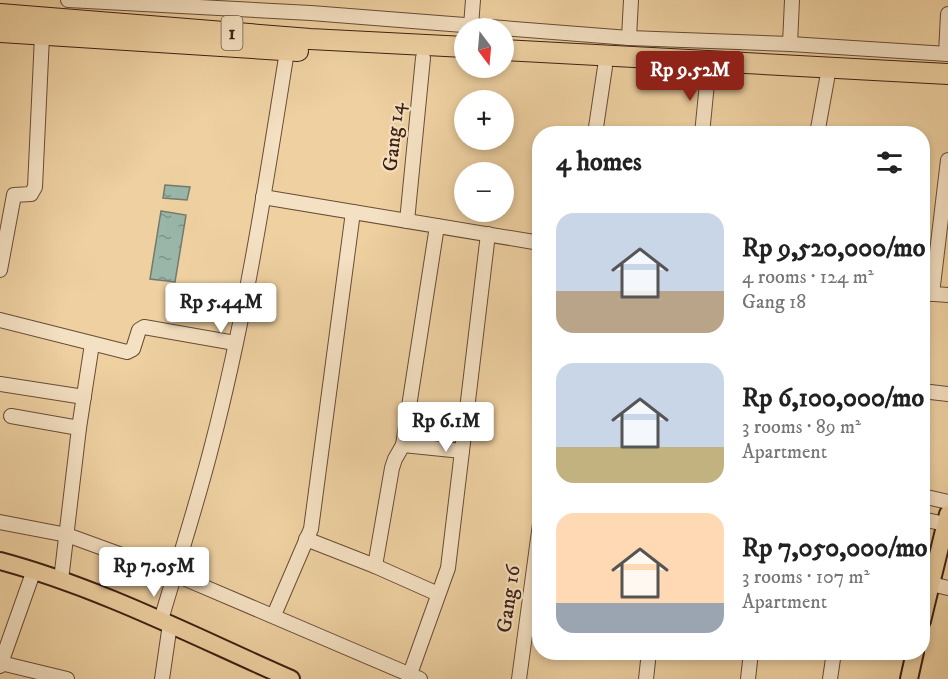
<!DOCTYPE html>
<html lang="en">
<head>
<meta charset="utf-8">
<style>
	:root { --surface:#fff; --page:#f6f6f6; --text:#222; --muted:#767676; --accent:#8f2418 }
	body { margin:0; font-family:"IM FELL DW Pica",serif; background:var(--page); color:var(--text); height:100vh; display:flex; flex-direction:column; font-size:22px; white-space:nowrap }
	* { box-sizing:border-box; margin:0 }
	p { font-size:20px; color:var(--muted) }
	.icon { flex:none; width:33px; height:33px; fill:none; stroke:currentColor; stroke-width:2; stroke-linecap:round; stroke-linejoin:round }
	.map { position:relative; flex:1; overflow:hidden }
	.details { position:absolute; left:532px; top:126px; width:398px; height:534px; display:flex; flex-direction:column; background:var(--surface); border-radius:24px; box-shadow:0 3px 9px #0003 }
	.details>* { flex:none }
	.needle { width:39px; rotate:164deg }
	.buttons { position:absolute; left:454px; top:18px; display:grid; gap:12px }
	.buttons a { display:grid; place-items:center; width:60px; height:60px; border-radius:50%; background:var(--surface); box-shadow:0 3px 9px #0003; font-size:30px }
	.price { position:absolute; translate:-50% -51px; padding:0 14px; border-radius:6px; background:#fff; color:#222; font-size:20px; line-height:39px; filter:drop-shadow(0 2px 3px #0008) }
	.price::after { content:''; position:absolute; left:50%; top:36px; width:18px; height:14px; margin-left:-9px; background:inherit; clip-path:polygon(0 0,100% 0,50% 100%) }
	.price.selected { background:var(--accent); color:#fff }
	ul { padding:0; list-style:none }
	li { display:flex; align-items:center; gap:18px; height:150px; padding:0 24px }
	li span { display:grid; place-items:center; flex:none; width:168px; height:120px; border-radius:18px; color:#555 }
	li>.icon { margin-inline-start:auto }
	span .icon { width:72px; height:72px; fill:#fffc; stroke-width:1 }
	li b { font-size:26px }
	h2 { display:flex; justify-content:space-between; align-items:center; height:72px; padding:0 24px; font-size:26px }
	.map>svg:first-child { display:block }
	.water { fill:url(#water-ripples); stroke:#747a6d; stroke-width:1.5 }
	.lines { fill:none; stroke-linecap:round; stroke-linejoin:round }
	.minor-casing { stroke:#684c36; stroke-width:16 }
	.major-casing { stroke:#3c2012; stroke-width:20 }
	.highway-casing { stroke:#3c2012; stroke-width:22 }
	.minor { stroke:#f4e0c2; stroke-width:14 }
	.major { stroke:#eed0a1; stroke-width:16 }
	.highway { stroke:#eed0a1; stroke-width:20 }
	.labels { text-anchor:middle; dominant-baseline:central; stroke-width:4.5; stroke-linejoin:round; paint-order:stroke }
	.shield { fill:#f4e0c2; stroke:#735a47; stroke-width:1.5 }
	.shield-label { font-size:20px; font-weight:bold; fill:#3c2012 }
	.street-label { font-size:21px; fill:#3c2012; stroke:#f4e0c2 }
</style>
</head>
<body>
<div class="map">
<svg width="948" height="679" viewBox="0 0 948 679">
	<defs>
		<pattern id="water-ripples" width="26" height="14" patternUnits="userSpaceOnUse" patternTransform="scale(1.5)"><rect width="26" height="14" fill="#99b6a9"/><path d="M2 4q2-2 4 0t4 0M15 11q2-2 4 0t4 0" fill="none" stroke="#7e9488"/></pattern>
	</defs>
	<rect width="100%" height="100%" fill="#eed0a1"/>
	<filter id="stains"><feTurbulence type="fractalNoise" baseFrequency=".00333" numOctaves="4"/><feColorMatrix values="0 0 0 0 .2 0 0 0 0 .09 0 0 0 0 .02 0 0 0 .5 -.17"/></filter>
	<radialGradient id="worn" r=".72"><stop offset=".6" stop-color="#630" stop-opacity="0"/><stop offset="1" stop-color="#630" stop-opacity=".3"/></radialGradient>
	<g class="water">
		<path d="M165 185 190 187 187 200 163 198Z"/>
		<path d="M161 211 186 215 175 282 150 279Z"/>
	</g>
	<g class="lines">
		<defs>
			<g id="minor">
				<path d="M68 0 311 13 629 38 790 44 948 54"/>
				<path d="M471 26 473 0"/>
				<path d="M629 38 631 0"/>
				<path d="M790 44 792 0"/>
				<path d="M946 54 948 14"/>
				<path d="M595 134 605 67"/>
				<path d="M702 134 708 73"/>
				<path d="M817 134 827 79"/>
				<path d="M263 197 540 243"/>
				<path d="M407 221 423 58"/>
				<path d="M0 270 14 195 31 194 35 187 42 36"/>
				<path d="M922 293 948 295"/>
				<path d="M932 294 948 160"/>
				<path d="M0 320 127 352 133 349 139 330 144 327 235 343"/>
				<path d="M0 384 84 397"/>
				<path d="M922 391 948 394"/>
				<path d="M11 416 79 428"/>
				<path d="M403 445 437 226"/>
				<path d="M922 496 948 502"/>
				<path d="M922 519 945 524"/>
				<path d="M0 522 67 535 174 574 420 679"/>
				<path d="M306 539 375 566 438 594"/>
				<path d="M375 566 392 468 395 459 403 445 462 451"/>
				<path d="M61 580 79 428 92 344"/>
				<path d="M931 584 948 588"/>
				<path d="M274 615 311 529 353 212"/>
				<path d="M161 620C178 562 197 504 212 445 246 315 266 183 287 51"/>
				<path d="M1 663 67 679"/>
				<path d="M0 666 34 570"/>
				<path d="M410 674 448 568 488 234"/>
				<path d="M162 679 170 624"/>
				<path d="M519 679 540 524"/>
				<path d="M646 679 649 652"/>
				<path d="M748 679 751 652"/>
				<path d="M830 679 834 652"/>
			</g>
			<g id="major">
				<path d="M0 561C101 588 195 637 291 679"/>
				<path d="M922 621 948 514"/>
				<path d="M909 679 915 652"/>
			</g>
			<g id="highway">
				<path d="M0 14 310 39 465 47"/>
				<path d="M0 32 298 51"/>
				<path d="M504 50 948 74"/>
			</g>
		</defs>
		<use href="#minor" class="minor-casing"/>
		<use href="#major" class="major-casing"/>
		<use href="#highway" class="highway-casing"/>
		<use href="#minor" class="minor"/>
		<use href="#major" class="major"/>
		<use href="#highway" class="highway"/>
	</g>
	<g class="labels">
		<rect class="shield" x="221.5" y="16" width="21" height="34" rx="4.5"/>
		<g class="shield-label">
			<text x="232" y="33">1</text>
		</g>
		<g class="street-label">
			<text transform="translate(394 137) rotate(-84)">Gang 14</text>
			<text transform="translate(509 599) rotate(-82)">Gang 16</text>
		</g>
	</g>
	<rect width="100%" height="100%" filter="url(#stains)"/>
	<rect width="100%" height="100%" fill="url(#worn)"/>
</svg>
<div class="buttons">
<a><svg class="needle" viewBox="-14 -14 28 28"><path d="M0-13l5 13h-10z" fill="#e53935"/><path d="M0 13l5-13h-10z" fill="#767676"/></svg></a>
<a>+</a>
<a>−</a>
</div>
<b class="price selected" style="left:690px;top:102px">Rp 9.52M</b>
<b class="price" style="left:221px;top:334px">Rp 5.44M</b>
<b class="price" style="left:446px;top:453px">Rp 6.1M</b>
<b class="price" style="left:154px;top:598px">Rp 7.05M</b>
<section class="details">
<h2>4 homes<svg class="icon" aria-label="filters" viewBox="0 0 24 24"><path d="M4 7h16M4 17h16"/><circle cx="9" cy="7" r="2"/><circle cx="15" cy="17" r="2"/></svg></h2>
<ul>
<li><span style="background:linear-gradient(#c9d6e8 65%,#b9a48a 0)"><svg class="icon" aria-label="home" viewBox="0 0 24 24"><path d="M3 11l9-7 9 7M6 9v11h12V9"/></svg></span><div><b>Rp 9,520,000/mo</b><p>4 rooms · 124 m²</p><p>Gang 18</p></div></li>
<li><span style="background:linear-gradient(#c9d6e8 70%,#c2b280 0)"><svg class="icon" aria-label="home" viewBox="0 0 24 24"><path d="M3 11l9-7 9 7M6 9v11h12V9"/></svg></span><div><b>Rp 6,100,000/mo</b><p>3 rooms · 89 m²</p><p>Apartment</p></div></li>
<li><span style="background:linear-gradient(#ffd9b3 75%,#9aa5b1 0)"><svg class="icon" aria-label="home" viewBox="0 0 24 24"><path d="M3 11l9-7 9 7M6 9v11h12V9"/></svg></span><div><b>Rp 7,050,000/mo</b><p>3 rooms · 107 m²</p><p>Apartment</p></div></li>
</ul>
</section>
</div>
</body>
</html>
